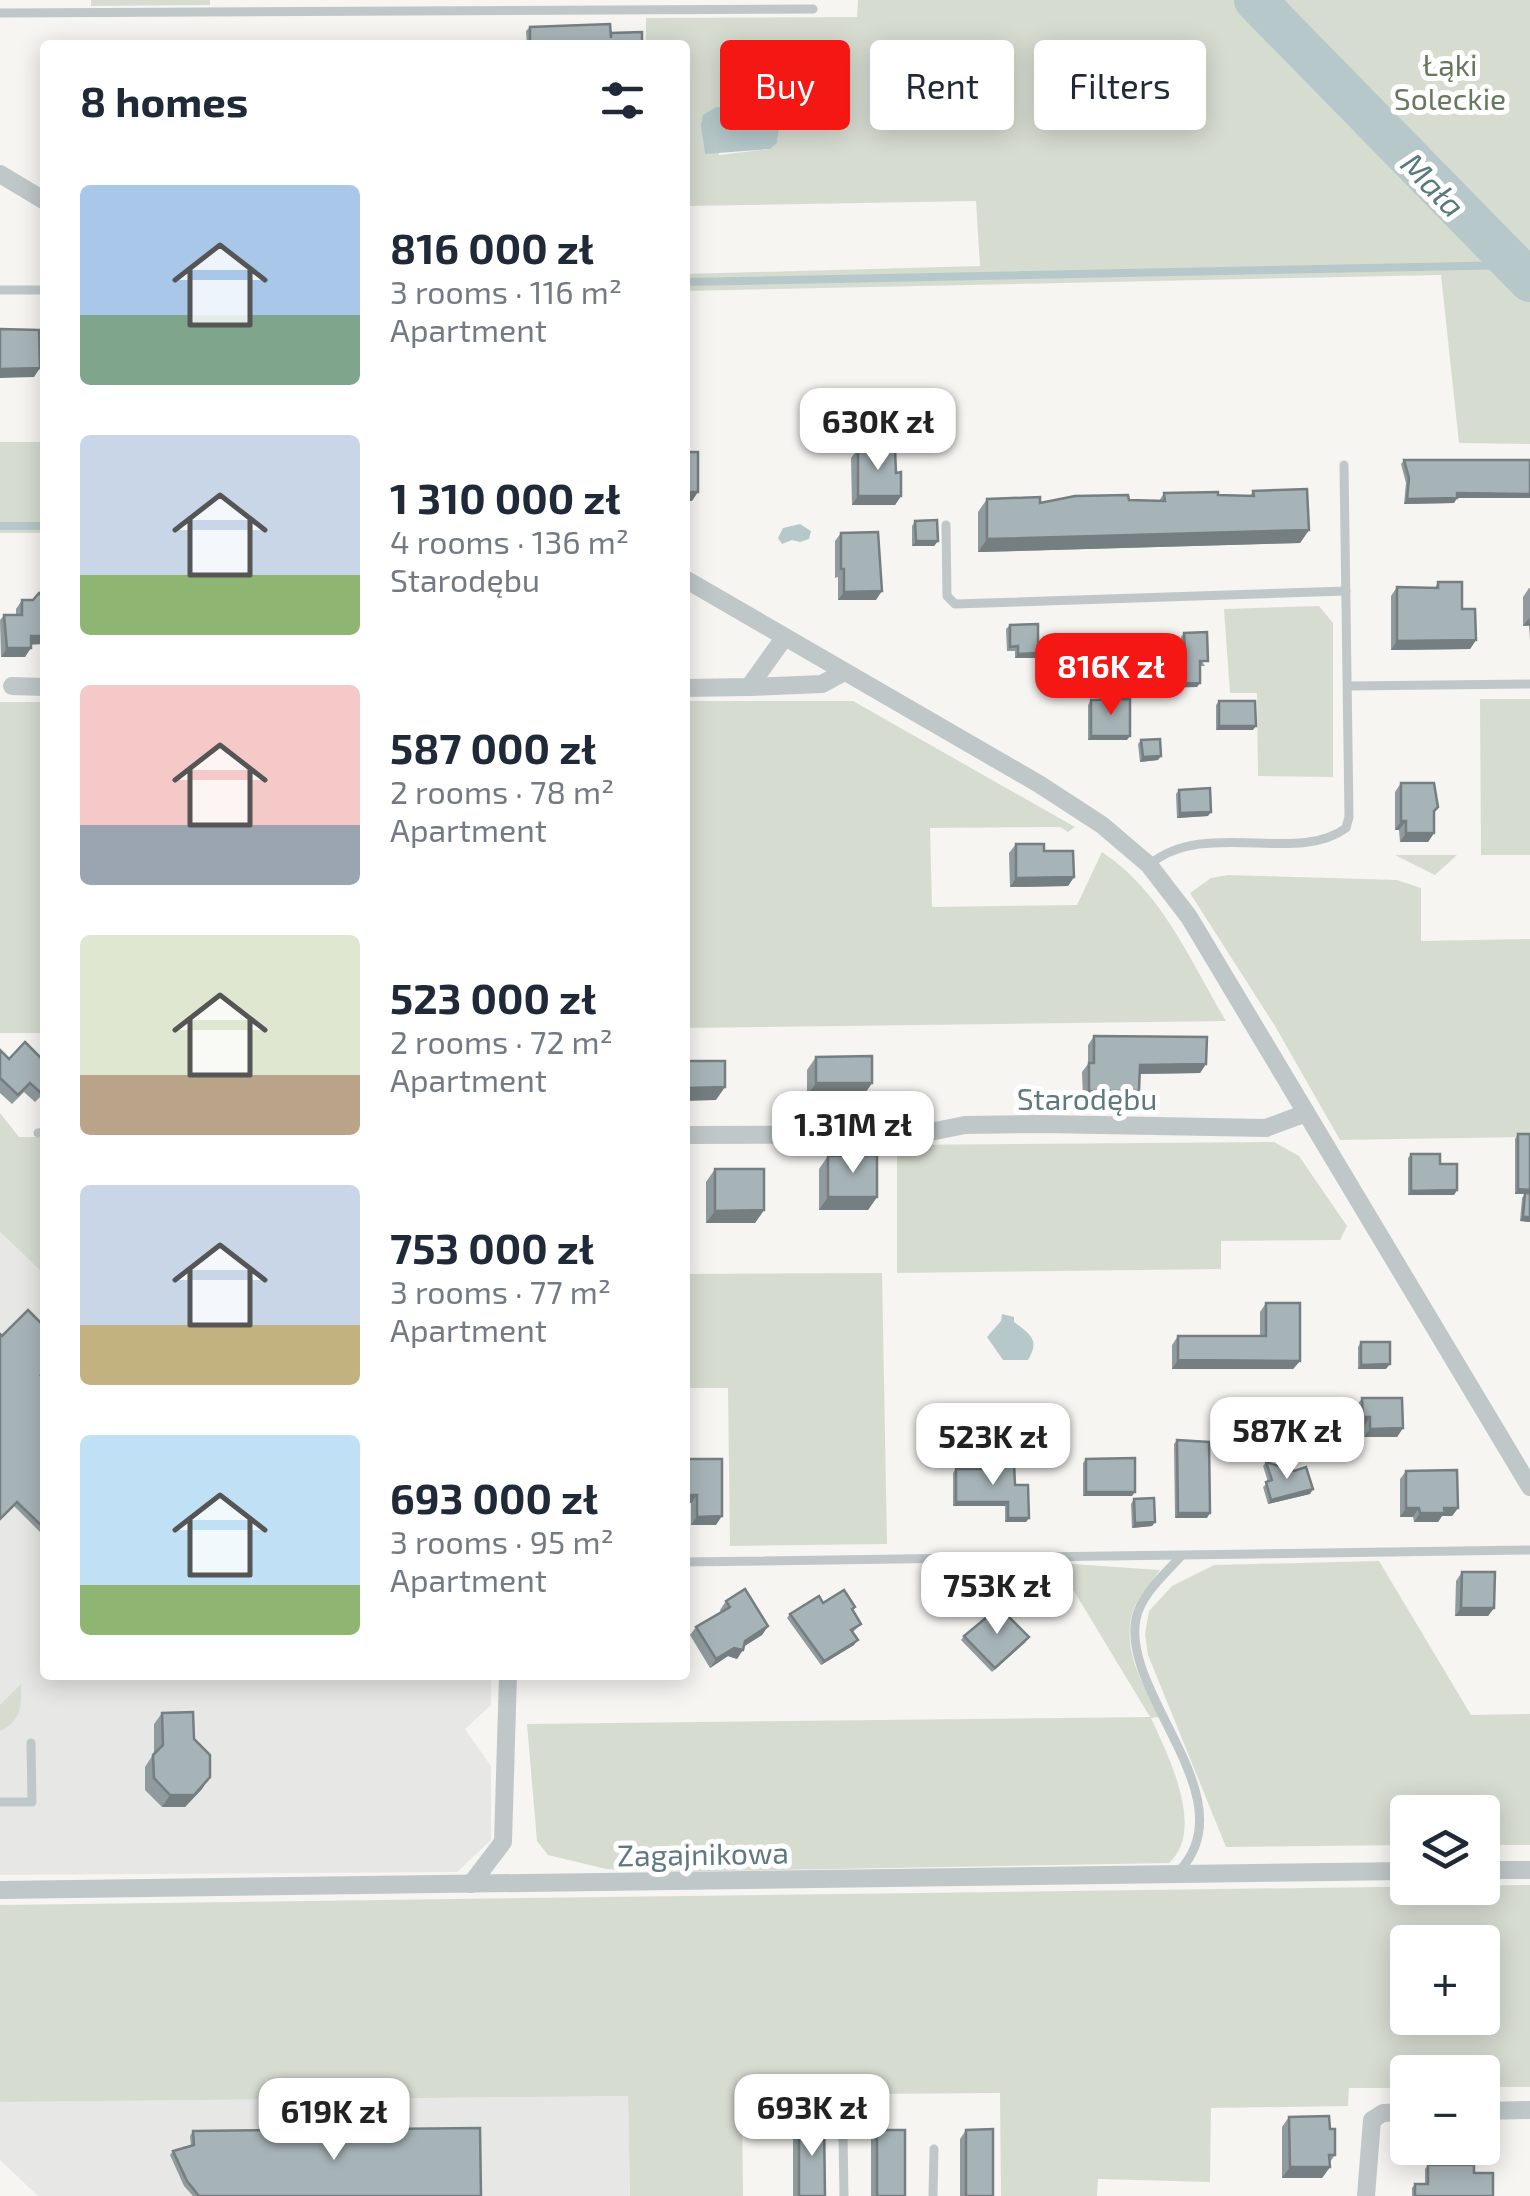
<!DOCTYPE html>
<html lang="en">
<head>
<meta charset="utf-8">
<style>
	:root { --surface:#fff; --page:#f6f6f7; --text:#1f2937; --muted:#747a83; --accent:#f41714 }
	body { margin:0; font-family:"Exo 2",sans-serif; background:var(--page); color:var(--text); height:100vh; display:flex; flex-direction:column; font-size:38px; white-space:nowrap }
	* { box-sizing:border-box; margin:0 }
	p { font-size:32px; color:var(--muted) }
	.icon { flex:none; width:55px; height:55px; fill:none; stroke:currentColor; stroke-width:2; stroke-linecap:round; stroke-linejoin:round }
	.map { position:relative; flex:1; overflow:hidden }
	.side { position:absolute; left:40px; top:40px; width:650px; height:1640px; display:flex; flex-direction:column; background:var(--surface); border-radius:10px; box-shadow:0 5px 25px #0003 }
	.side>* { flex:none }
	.hud { position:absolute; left:720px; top:40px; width:660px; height:90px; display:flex; gap:20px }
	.fabs { position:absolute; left:1390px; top:1795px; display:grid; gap:20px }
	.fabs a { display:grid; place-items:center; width:110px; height:110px; border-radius:10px; background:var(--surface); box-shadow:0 5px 25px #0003; font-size:50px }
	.price { position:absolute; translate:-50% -85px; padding:0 22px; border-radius:20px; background:#fff; color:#222; font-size:32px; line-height:65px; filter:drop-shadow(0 2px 5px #0008) }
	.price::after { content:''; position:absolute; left:50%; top:60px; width:30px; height:22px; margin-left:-15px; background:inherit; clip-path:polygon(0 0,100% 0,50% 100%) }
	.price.selected { background:var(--accent); color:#fff }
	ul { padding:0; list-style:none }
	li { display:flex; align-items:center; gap:30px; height:250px; padding:0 40px }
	li span { display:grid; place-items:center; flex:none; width:280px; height:200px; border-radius:10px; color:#555 }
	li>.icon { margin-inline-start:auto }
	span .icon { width:120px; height:120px; fill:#fffc; stroke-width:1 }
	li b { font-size:42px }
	h2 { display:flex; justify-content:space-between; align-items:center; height:120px; padding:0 40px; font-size:42px }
	.chip { padding:0 35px; border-radius:10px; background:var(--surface); box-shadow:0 5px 25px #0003; font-size:35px; line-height:90px }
	.chip.selected { background:var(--accent); color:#fff }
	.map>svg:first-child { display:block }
	.built { fill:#e7e7e6 }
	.green { fill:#d7dcd1; fill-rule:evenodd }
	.water { fill:#b6c8ca }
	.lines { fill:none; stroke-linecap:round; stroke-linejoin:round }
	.stream { stroke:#b6c8ca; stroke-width:8 }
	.river { stroke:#b6c8ca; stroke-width:42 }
	.service { stroke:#c0c7c9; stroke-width:9 }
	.minor { stroke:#c0c7c9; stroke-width:18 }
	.wall { fill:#909b9d }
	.shaded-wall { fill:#757e80 }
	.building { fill:#a7b4b7; stroke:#757e80; stroke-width:2.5 }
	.labels { text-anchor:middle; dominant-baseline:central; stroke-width:10; stroke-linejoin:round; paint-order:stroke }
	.park-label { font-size:30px; fill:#68785e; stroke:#fff }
	.street-label { font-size:30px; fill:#5e7980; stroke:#fff }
	.water-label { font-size:32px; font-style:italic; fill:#597a7c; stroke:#fff }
</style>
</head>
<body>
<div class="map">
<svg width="1530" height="2196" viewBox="0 0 1530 2196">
	<rect width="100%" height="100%" fill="#f6f5f2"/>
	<g class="built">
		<path d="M0 1232 45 1275V1675H491V1705L465 1729 491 1766V1840L457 1872 0 1875Z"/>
		<path d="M628 2096 630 2196H38L0 2160V2102Z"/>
	</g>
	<g class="green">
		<path d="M91 0H210V5L91 6Z"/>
		<path d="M858 0H1530V444L1459 443 1441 275 685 291V274L980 266 976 201 685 206V45H646V18L857 17ZM717 107H767L780 120 777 142 770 149 719 155Z"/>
		<rect x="0" y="442" width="45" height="91"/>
		<path d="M1319 606 1333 623V777L1258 776 1257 693H1230L1224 609Z"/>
		<path d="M1480 699H1530V855H1481Z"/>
		<path d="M685 701H853L1075 827 1068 832 1060 827 930 828 932 907 1077 905 1102 852C1161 890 1191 962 1226 1021L685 1028Z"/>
		<rect x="0" y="702" width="45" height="331"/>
		<path d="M1395 855H1457L1435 875Z"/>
		<path d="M1228 875 1397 880 1421 888V941L1530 939V1137L1340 1140 1275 1026 1190 893 1211 878Z"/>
		<path d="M0 1113 19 1137H45V1275L0 1232Z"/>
		<path d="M1274 1142 1299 1156 1347 1226 1340 1240 1221 1241V1269L897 1273V1145Z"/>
		<path d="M882 1273 887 1544 730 1546 728 1388H685V1274Z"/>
		<path d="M1379 1561 1471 1715 1530 1714V1845H1483L1482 1812H1408L1407 1845 1226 1847 1148 1655 1145 1634 1149 1611 1172 1586 1214 1565Z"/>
		<path d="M1057 1563 1160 1570C1152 1582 1138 1597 1133 1611 1121 1650 1143 1684 1160 1717L1151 1718C1168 1755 1206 1830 1169 1863L665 1872 606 1869 548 1855 537 1841 527 1724 1150 1717Z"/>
		<path d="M21 1684C22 1705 21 1722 0 1731V1705Z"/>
		<path d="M1530 1885V2087H1483L1482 2072H1408L1407 2088H1349L1348 2106 1211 2108 1210 2182 1098 2179 1097 2196H1001L1000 2093 742 2095 743 2196H630L628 2096 0 2102V1905ZM1408 1942H1482V2018H1408Z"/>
	</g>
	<g class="water">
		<path d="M716 107H767L780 120 777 143 770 149 705 154 701 125 703 115Z"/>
		<path d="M800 524 811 531 809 539 800 542 792 540 782 544 778 538 783 528Z"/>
		<path d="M1002 1314 1014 1317V1322C1031 1335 1040 1340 1028 1360H1003L987 1337 1001 1321Z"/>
	</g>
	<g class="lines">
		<g class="stream">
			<path d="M685 282 1514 265"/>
			<path d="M0 526H45"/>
		</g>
		<path class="river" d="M1255 0 1530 281"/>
		<g class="service">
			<path d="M0 13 813 9"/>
			<path d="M0 290H45"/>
			<path d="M946 525 947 596 955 604 1346 591"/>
			<path d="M1349 686 1530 684"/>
			<path d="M1149 865C1204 818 1297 865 1346 828L1349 817 1344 465"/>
			<path d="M38 1133 45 1132"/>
			<path d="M685 1562 1530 1550"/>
			<path d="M0 1802H32L31 1743"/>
			<path d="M1179 1871C1248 1799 1121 1694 1136 1619 1141 1594 1165 1574 1181 1556"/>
			<path d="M843 2135 844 2196"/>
			<path d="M933 2196 934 2149"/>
		</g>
		<g class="minor">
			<path d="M0 174 45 201"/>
			<path d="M685 579 1039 784 1102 825 1149 865 1189 917 1530 1487"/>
			<path d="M12 686 45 687"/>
			<path d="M749 687 822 684 844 672"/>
			<path d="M685 688 749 687 784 638"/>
			<path d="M685 1135 920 1134 965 1125 1042 1124 1266 1128 1306 1113"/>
			<path d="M1482 1870H1530"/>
			<path d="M471 1884 503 1842 508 1675"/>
			<path d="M0 1890 1408 1871"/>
			<path d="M1482 2111 1530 2110"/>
			<path d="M1366 2196 1372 2120 1383 2113 1408 2112"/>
		</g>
	</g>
	<g class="wall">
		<path d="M530 27 610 33 642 45H527L526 31Z"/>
		<path d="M858 449 896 473 901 496 895 505H852L851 458Z"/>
		<path d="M1404 460H1530V498H1457L1454 503 1404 504 1406 483 1401 464Z"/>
		<path d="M1253 491 1309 530 1300 543 978 552V512L987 499 1040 503 1129 500 1159 501 1164 493 1250 496Z"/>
		<path d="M915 521 938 541 934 546H912V526Z"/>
		<path d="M841 533 876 600H838V577L835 578V541Z"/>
		<path d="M1438 582 1476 640 1470 649 1391 650V596L1397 587 1435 588Z"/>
		<path d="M1529 588H1530V640L1529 626H1523V597Z"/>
		<path d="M45 599V644H31L25 657H1L0 620 4 615H16V609L22 600Z"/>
		<path d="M1010 625 1038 653 1035 658H1015V651H1007L1006 629Z"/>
		<path d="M1184 633 1205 666H1200L1197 687 1140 688 1141 658 1144 654 1182 653 1181 637Z"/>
		<path d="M1091 700 1127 740H1088V705Z"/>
		<path d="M1219 701 1253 730H1216V705Z"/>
		<path d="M1141 740 1158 760 1140 762 1138 744Z"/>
		<path d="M1401 783 1434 813V833L1428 842H1400L1399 830H1395V792Z"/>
		<path d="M1179 790 1208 816 1177 818 1176 794Z"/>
		<path d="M1016 844 1044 851 1074 877 1068 886 1010 887 1009 853Z"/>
		<path d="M1094 1036 1206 1064 1200 1073 1140 1074 1139 1091 1133 1100 1083 1099 1082 1072 1088 1064V1045Z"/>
		<path d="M0 1050 9 1059 45 1062V1092L35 1102 24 1092 12 1104 0 1093Z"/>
		<path d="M816 1057 872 1083 863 1096H807V1070Z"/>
		<path d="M1518 1134 1530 1222 1520 1221 1522 1198 1525 1194H1515V1139Z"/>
		<path d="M1411 1154 1440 1164 1457 1190 1454 1195H1408V1158Z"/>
		<path d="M828 1156 877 1197 868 1210H819V1169Z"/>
		<path d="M715 1169 764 1210 755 1223H706V1182Z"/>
		<path d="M1266 1303 1300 1361 1293 1369H1172V1345L1178 1336H1260V1312Z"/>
		<path d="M0 1334 45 1378V1537L14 1506 0 1520Z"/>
		<path d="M1361 1342 1386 1369H1358V1347Z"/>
		<path d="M1362 1398 1403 1428 1397 1437H1364V1426H1356V1407Z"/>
		<path d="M1177 1440 1207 1518H1175L1174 1444Z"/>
		<path d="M685 1459 716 1525H691V1503Z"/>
		<path d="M1086 1459 1132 1496H1083V1463Z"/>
		<path d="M1266 1462 1313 1489 1310 1494 1268 1504 1263 1487 1268 1482 1263 1466Z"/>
		<path d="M985 1463 1015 1485 1029 1518 1026 1522H1005V1506H953V1473L956 1469H982Z"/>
		<path d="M1406 1471 1458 1508 1452 1516H1442L1438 1522H1414L1413 1517H1400V1479Z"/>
		<path d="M1134 1499 1155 1522 1152 1526 1132 1528 1131 1504Z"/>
		<path d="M1462 1572 1494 1608 1488 1616H1455L1456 1581Z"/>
		<path d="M726 1601 768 1626 762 1635 744 1646 737 1659 728 1656 710 1668 690 1635 696 1627 721 1612 720 1610Z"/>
		<path d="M823 1603 853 1610 861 1624 853 1632 854 1645 821 1665 787 1618 790 1614Z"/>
		<path d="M964 1636 1026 1642 992 1672 961 1640Z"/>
		<path d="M162 1713 194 1739 202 1789 185 1807H162L145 1790V1767L154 1753V1724Z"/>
		<path d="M1289 2117 1330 2129 1335 2155 1330 2162V2167L1322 2178H1282V2127Z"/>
		<path d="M799 2121 825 2196H793V2130Z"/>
		<path d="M877 2130 905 2196H871V2139Z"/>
		<path d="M966 2130 993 2196H960V2139Z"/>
		<path d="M193 2131 481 2196H193L184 2186 170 2155 173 2151 191 2146 190 2136Z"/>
		<path d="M1428 2165 1474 2173 1493 2196H1412V2188L1415 2184H1425V2169Z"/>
	</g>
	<g class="shaded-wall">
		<path d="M40 368 34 377 0 378V369Z"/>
		<path d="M688 492H698L692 501H688L685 504V496Z"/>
		<path d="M1457 493 1530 494V498H1454Z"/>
		<path d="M858 496H901L895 505H852Z"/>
		<path d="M1457 498 1454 503 1404 504 1407 499Z"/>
		<path d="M1309 530 1300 543 978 552 987 539Z"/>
		<path d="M916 541H938L934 546H912Z"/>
		<path d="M882 591 876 600H838L844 592Z"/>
		<path d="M1529 618 1530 625 1523 626Z"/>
		<path d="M31 636H45V644L25 645Z"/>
		<path d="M1476 640 1470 649 1391 650 1397 641Z"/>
		<path d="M7 648H31L25 657H1Z"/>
		<path d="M1038 653 1035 658H1015L1018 654Z"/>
		<path d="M1200 683 1197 687 1140 688 1144 684Z"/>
		<path d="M1219 726H1256L1253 730H1216Z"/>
		<path d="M1091 736H1130L1127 740H1088Z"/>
		<path d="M1161 756 1158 760 1140 762 1143 757Z"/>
		<path d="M1211 812 1208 816 1177 818 1180 813Z"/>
		<path d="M1401 821H1406L1399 830H1395Z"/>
		<path d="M1406 833H1434L1428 842H1400Z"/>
		<path d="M1074 877 1068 886 1010 887 1016 878Z"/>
		<path d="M1206 1064 1200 1073 1134 1074 1140 1065Z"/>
		<path d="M816 1083H872L863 1096H807Z"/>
		<path d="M725 1087 716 1100 685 1101V1088Z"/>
		<path d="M1089 1091H1139L1133 1100 1083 1099Z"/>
		<path d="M1518 1189 1530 1190V1194H1515Z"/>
		<path d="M1457 1190 1454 1195H1408L1411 1191Z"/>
		<path d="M828 1197H877L868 1210H819Z"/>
		<path d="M764 1210 755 1223H706L715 1211Z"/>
		<path d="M1523 1217H1530V1222L1520 1221Z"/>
		<path d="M1178 1360 1300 1361 1293 1369H1172Z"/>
		<path d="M1390 1364 1386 1369H1358L1361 1365Z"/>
		<path d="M1363 1417H1370L1364 1426H1356Z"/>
		<path d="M1403 1428 1397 1437H1364L1370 1429Z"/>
		<path d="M1313 1489 1310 1494 1268 1504 1271 1500Z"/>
		<path d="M1086 1492H1135L1132 1496H1083Z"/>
		<path d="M685 1495H697L691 1503 685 1504Z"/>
		<path d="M956 1502H1008L1005 1506H953Z"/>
		<path d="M1406 1508H1419L1413 1517H1400Z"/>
		<path d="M1444 1508H1458L1452 1516H1442L1438 1522H1414L1420 1513Z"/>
		<path d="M1178 1513H1210L1207 1518H1175Z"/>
		<path d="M722 1516 716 1525H691L697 1517Z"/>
		<path d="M1008 1518H1029L1026 1522H1005Z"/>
		<path d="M1155 1522 1152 1526 1132 1528 1135 1523Z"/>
		<path d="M1461 1608H1494L1488 1616H1455Z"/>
		<path d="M768 1626 762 1635 740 1649 743 1650 737 1659 728 1656 710 1668 716 1659Z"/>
		<path d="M858 1640 854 1645 821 1665 824 1661Z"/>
		<path d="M210 1777 202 1789 185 1807H162L170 1795Z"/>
		<path d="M1290 2167H1330L1322 2178H1282Z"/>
	</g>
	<g class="building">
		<path d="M610 24 611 38V33L642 32V45H530V27Z"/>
		<path d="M0 329 39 330 40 368 0 369Z"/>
		<path d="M858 449H895L896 473 901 472V496H858Z"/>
		<path d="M685 452H698V492H688V500H685Z"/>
		<path d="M1404 460H1530V494L1457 493V498L1407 499 1409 478Z"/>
		<path d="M1307 489 1309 530 987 539V499L1040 497V503L1075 496 1128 495 1129 500 1165 501 1164 493 1218 492V495L1254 496 1253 491Z"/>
		<path d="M937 520 938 541H916L915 521Z"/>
		<path d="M878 532 882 591 844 592V569H841V533Z"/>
		<path d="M1438 582H1462V609H1475L1476 640 1397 641V587L1438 588Z"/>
		<path d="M39 593 45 599V636H31V648H7L4 615H22V600H33Z"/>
		<path d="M1038 624V653L1018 654V646L1010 647V625Z"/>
		<path d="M1207 632 1208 661H1200V683L1144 684V654L1185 653 1184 633Z"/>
		<path d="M1130 699V736H1091V700Z"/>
		<path d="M1219 701H1255L1256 726H1219Z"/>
		<path d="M1160 739 1161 756 1143 757 1141 740Z"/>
		<path d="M1401 783H1434L1438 807 1434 811V833H1406V821H1401Z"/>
		<path d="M1210 788 1211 812 1180 813 1179 790Z"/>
		<path d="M1016 844H1044V851H1073L1074 877 1016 878Z"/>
		<path d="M1094 1036 1207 1037 1206 1064 1140 1065 1139 1091H1089V1063H1094Z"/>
		<path d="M25 1042 45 1062V1089L41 1093 30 1083 18 1095 0 1078V1050L9 1059Z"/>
		<path d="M872 1056V1083H816V1057Z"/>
		<path d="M685 1061H725V1087L685 1088Z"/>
		<path d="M1518 1134H1530V1190L1518 1189Z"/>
		<path d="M1411 1154H1440V1164H1457V1190L1411 1191Z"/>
		<path d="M877 1155V1197H828V1156Z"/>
		<path d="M715 1169H764V1210L715 1211Z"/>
		<path d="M1525 1193H1530V1217H1523Z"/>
		<path d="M1266 1303H1300V1361L1178 1360V1336H1266Z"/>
		<path d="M28 1310 45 1327V1371L41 1375 45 1378V1529L17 1502 0 1519V1334L2 1336Z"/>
		<path d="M1361 1342H1390V1364L1361 1365Z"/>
		<path d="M1362 1398H1402L1403 1428 1370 1429V1417H1363Z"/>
		<path d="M1177 1440 1209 1442 1210 1513H1178Z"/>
		<path d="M1135 1458V1492H1086V1459Z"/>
		<path d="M685 1459H722V1516L697 1517V1495H685Z"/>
		<path d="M1266 1462 1294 1471 1306 1467 1313 1489 1271 1500 1266 1482 1272 1480Z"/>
		<path d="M985 1463H1014L1015 1485H1028L1029 1518H1008V1502H956V1469H985Z"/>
		<path d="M1457 1470 1458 1508H1444L1445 1513H1420L1419 1508H1406V1471Z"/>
		<path d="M1154 1498 1155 1522 1135 1523 1134 1499Z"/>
		<path d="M1462 1572H1495L1494 1608H1461Z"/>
		<path d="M745 1589 768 1626 745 1641 743 1650 734 1648 716 1659 696 1627 730 1607 726 1601Z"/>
		<path d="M844 1590 855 1607 852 1609 861 1624 851 1630 858 1640 824 1661 790 1614 819 1596 823 1603Z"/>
		<path d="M999 1607 1029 1637 995 1668 964 1636Z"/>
		<path d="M193 1712 194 1739 210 1755V1777L194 1795H170L154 1778 153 1755 163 1745 162 1713Z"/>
		<path d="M1329 2116 1330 2129H1335V2155H1329L1330 2167H1290L1289 2117Z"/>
		<path d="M799 2121H824L825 2196H799Z"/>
		<path d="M480 2128 481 2196H199L187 2181 173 2151 194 2145 193 2131Z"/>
		<path d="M993 2129V2196H966V2130Z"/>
		<rect x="877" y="2130" width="28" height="66"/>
		<path d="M1428 2165H1474V2173H1493V2196H1415V2184H1428Z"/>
	</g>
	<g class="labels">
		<g class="park-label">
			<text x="1450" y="64">Łąki<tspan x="1450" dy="34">Soleckie</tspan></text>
		</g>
		<g class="street-label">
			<text x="1087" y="1098">Starodębu</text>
			<text transform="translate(703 1853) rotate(-1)">Zagajnikowa</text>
		</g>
		<g class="water-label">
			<text transform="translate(1434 184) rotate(46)">Mała</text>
		</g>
	</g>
</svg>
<div class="fabs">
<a><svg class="icon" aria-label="layers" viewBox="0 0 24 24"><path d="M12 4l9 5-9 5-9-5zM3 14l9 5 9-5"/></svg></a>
<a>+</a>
<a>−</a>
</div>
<b class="price" style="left:878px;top:473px">630K zł</b>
<b class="price selected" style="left:1111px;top:718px">816K zł</b>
<b class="price" style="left:853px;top:1176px">1.31M zł</b>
<b class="price" style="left:1287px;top:1482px">587K zł</b>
<b class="price" style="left:993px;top:1488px">523K zł</b>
<b class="price" style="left:997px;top:1637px">753K zł</b>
<b class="price" style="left:812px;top:2159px">693K zł</b>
<b class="price" style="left:334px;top:2163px">619K zł</b>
<div class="hud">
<a class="chip selected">Buy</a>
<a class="chip">Rent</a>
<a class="chip">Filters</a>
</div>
<section class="side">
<h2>8 homes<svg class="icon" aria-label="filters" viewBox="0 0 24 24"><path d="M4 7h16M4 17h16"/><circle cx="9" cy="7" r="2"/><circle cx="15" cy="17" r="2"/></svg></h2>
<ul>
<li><span style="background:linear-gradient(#a9c7e8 65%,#7fa58c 0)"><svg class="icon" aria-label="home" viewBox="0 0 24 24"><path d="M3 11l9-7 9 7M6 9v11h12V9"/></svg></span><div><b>816 000 zł</b><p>3 rooms · 116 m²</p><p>Apartment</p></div></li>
<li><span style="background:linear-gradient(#c9d6e8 70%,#8fb573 0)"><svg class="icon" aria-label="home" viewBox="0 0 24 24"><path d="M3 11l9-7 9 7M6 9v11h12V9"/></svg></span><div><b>1 310 000 zł</b><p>4 rooms · 136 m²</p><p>Starodębu</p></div></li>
<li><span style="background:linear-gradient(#f6c9c9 70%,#9aa5b1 0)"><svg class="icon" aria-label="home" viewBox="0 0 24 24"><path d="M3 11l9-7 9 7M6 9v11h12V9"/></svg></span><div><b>587 000 zł</b><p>2 rooms · 78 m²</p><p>Apartment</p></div></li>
<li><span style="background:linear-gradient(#dfe7d0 70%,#b9a48a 0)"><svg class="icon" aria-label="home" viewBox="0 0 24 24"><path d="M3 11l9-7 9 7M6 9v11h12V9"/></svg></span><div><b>523 000 zł</b><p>2 rooms · 72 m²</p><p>Apartment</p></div></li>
<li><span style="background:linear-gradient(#c9d6e8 70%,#c2b280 0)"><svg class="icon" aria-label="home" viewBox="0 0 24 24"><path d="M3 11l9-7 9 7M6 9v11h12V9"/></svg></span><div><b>753 000 zł</b><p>3 rooms · 77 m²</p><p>Apartment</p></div></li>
<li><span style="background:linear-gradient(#bfe0f5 75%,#8fb573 0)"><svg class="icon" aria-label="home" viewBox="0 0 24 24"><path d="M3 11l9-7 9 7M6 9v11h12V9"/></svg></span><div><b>693 000 zł</b><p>3 rooms · 95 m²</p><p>Apartment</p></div></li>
</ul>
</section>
</div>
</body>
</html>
